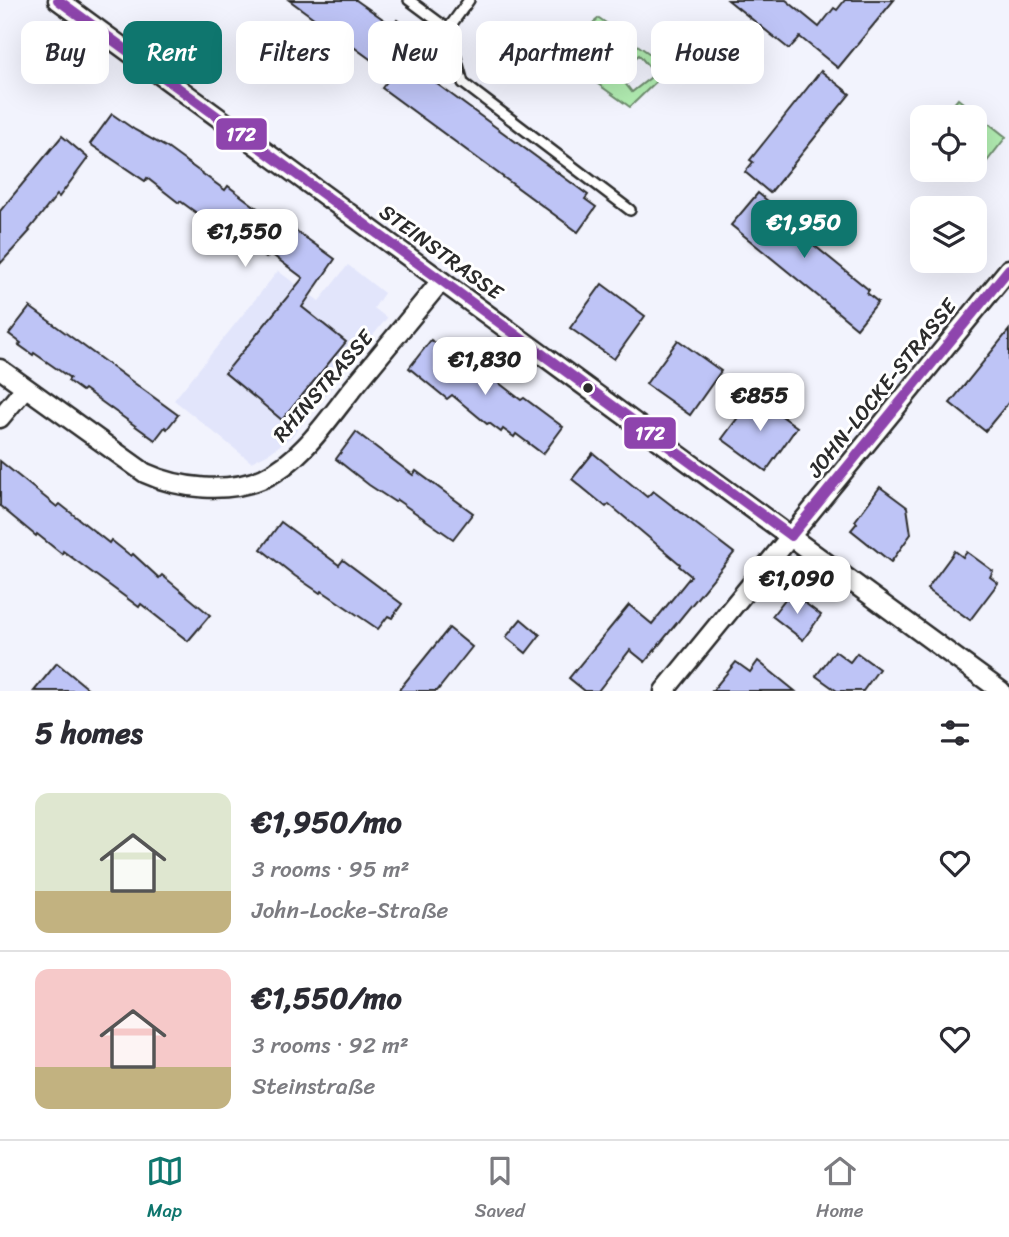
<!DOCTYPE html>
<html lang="en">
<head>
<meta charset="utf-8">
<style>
	:root { --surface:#fff; --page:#f7f7f7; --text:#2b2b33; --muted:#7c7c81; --line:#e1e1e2; --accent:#0f766e }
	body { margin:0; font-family:Sriracha,sans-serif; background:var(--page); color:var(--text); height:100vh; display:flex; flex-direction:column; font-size:26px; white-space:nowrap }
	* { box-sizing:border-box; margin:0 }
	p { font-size:23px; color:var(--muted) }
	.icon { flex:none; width:38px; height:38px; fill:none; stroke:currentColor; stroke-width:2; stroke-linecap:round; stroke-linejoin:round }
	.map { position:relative; height:691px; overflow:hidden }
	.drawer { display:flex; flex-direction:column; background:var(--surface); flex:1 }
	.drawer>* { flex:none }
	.top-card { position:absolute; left:21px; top:21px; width:968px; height:63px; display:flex; gap:14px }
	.tools { position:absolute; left:910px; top:105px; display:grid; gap:14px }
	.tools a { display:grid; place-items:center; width:77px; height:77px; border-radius:14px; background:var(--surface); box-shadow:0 7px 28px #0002; font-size:35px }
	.price { position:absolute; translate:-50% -60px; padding:0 16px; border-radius:14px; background:#fff; color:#222; font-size:23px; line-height:46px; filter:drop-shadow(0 2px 4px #0008) }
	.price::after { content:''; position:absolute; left:50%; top:42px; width:21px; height:16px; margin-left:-10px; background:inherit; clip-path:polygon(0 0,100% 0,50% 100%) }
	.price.on { background:var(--accent); color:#fff }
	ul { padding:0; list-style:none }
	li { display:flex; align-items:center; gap:21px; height:175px; padding:0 35px }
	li+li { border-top:2px solid var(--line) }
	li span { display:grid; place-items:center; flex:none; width:196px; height:140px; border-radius:14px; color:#555 }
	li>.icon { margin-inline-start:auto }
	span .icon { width:84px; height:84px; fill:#fffc; stroke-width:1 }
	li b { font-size:30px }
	h2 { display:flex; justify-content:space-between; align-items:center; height:84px; padding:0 35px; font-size:30px }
	.pill { padding:0 24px; border-radius:14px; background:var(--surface); box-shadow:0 7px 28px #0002; font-size:24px; line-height:63px }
	.pill.on { background:var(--accent); color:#fff }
	.tab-bar { display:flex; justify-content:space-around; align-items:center; height:98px; border-top:2px solid var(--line); background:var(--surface); font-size:19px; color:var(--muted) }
	.tab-bar a { display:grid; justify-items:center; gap:4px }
	.tab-bar .on { color:var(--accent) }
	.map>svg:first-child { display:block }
	.built { fill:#e2e5fb }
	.green { fill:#b1ecb1; stroke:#6e8c6e; stroke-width:2; fill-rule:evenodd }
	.building { fill:#bec4f6; stroke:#2b2b2b; stroke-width:2 }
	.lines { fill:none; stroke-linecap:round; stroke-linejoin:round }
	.service-casing { stroke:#2b2b2b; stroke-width:14 }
	.minor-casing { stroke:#2b2b2b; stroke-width:23 }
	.service { stroke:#fff; stroke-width:9 }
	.minor { stroke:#fff; stroke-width:18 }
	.bus-1-casing { stroke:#fff; stroke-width:16 }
	.bus-1 { stroke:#8e44ad; stroke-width:10 }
	.bus-dot { fill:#2b2b2b; stroke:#fff; stroke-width:2.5 }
	.labels { text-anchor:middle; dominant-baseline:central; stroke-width:6; stroke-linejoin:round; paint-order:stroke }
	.street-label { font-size:21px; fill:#2b2b2b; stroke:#fff }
	.line-badge { stroke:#fff; stroke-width:2.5 }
	.badge-label { font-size:19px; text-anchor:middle; font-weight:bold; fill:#fff }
</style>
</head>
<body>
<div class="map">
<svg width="1009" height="691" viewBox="0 0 1009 691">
	<rect width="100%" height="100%" fill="#f2f3fd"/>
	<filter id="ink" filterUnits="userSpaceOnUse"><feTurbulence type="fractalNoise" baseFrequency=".0143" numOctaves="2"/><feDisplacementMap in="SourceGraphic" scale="14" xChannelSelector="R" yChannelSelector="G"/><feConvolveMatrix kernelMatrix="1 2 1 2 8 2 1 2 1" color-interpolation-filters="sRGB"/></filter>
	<g filter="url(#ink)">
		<path class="built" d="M348 265 384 293 374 308 387 318 292 436 271 452 251 462 174 400 278 271 319 301Z"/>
		<g class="green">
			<path d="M599 18 670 68 630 107 556 54ZM604 30 621 52 595 73 577 52ZM639 55 655 74 632 92 617 73Z"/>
			<path d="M958 99 1006 137 970 183 954 170H975V117H943Z"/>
		</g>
		<g class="building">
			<path d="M289 0H356L393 26 397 20 435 49 421 68 439 80 437 84 588 195 585 199 596 207 578 232 382 88 392 75Z"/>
			<path d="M728 0H786L819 27 834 8 837 10 845 0H894L838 68 800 37 789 49Z"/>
			<path d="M821 71 850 94 770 193 745 172 753 162 750 160Z"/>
			<path d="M112 114 135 130 166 147 225 190 228 186 285 229 288 225 335 259 302 307 346 342 282 420 225 373 303 278 271 254 266 258 242 240 240 242 207 216 205 219 180 201 179 203 147 178 145 181 90 144Z"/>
			<path d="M62 136 88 158 59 197 57 195 29 230 30 231 0 264V211Z"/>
			<path d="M758 193 791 220 788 224 869 290 867 293 878 302 857 328 731 225Z"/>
			<path d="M602 284 645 316 614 359 570 328Z"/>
			<path d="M30 307 178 415 167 429 165 427 155 440 84 389 82 391 68 381 70 378 34 353 33 355 19 345 21 343 9 334Z"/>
			<path d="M1009 330V402L985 431 950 403Z"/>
			<path d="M431 340 451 355 453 354 494 379 521 400 524 398 563 427 543 454 516 434 514 437 503 429 501 432 489 423 487 424 452 395 447 399 409 368Z"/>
			<path d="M678 340 721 371 690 415 646 384Z"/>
			<path d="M754 396 797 427 766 471 722 439Z"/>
			<path d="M356 432 413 475 416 471 473 513 453 539 397 500 395 502 369 485 336 459Z"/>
			<path d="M593 453 647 497 653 491 734 553 645 662 630 650 598 691H585L569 678 629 605 652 624 691 576 679 566 680 564 609 504 606 507 572 479Z"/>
			<path d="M0 461 57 507 60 504 109 543 111 540 131 556 133 554 159 578 162 575 210 615 188 641 141 604 139 607 63 551 62 554 37 534 36 536 0 506Z"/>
			<path d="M880 487 907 507 911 534 891 562 851 530 857 523 855 521Z"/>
			<path d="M281 522 339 565 343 560 402 604 392 618 388 616 378 629 322 591 320 593 295 576 261 549Z"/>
			<path d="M955 551 963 557 967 552 993 571 990 577 998 583 970 620 927 589Z"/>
			<path d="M794 595 821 615 803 640 772 616 786 598 790 600Z"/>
			<path d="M521 619 540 635 526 653 506 637Z"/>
			<path d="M449 628 472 647 437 691H398Z"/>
			<path d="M835 651 850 662 857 653 879 669 863 691H837L816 676Z"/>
			<path d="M758 661 795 691H712L736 662 750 672Z"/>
			<path d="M57 663 91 691H34Z"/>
		</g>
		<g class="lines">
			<defs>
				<g id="service">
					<path d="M409 0 448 29 463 83 630 210"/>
					<path d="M448 29 469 0"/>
				</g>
				<g id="minor">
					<path d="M58 0 1001 691"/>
					<path d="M0 369 145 473C180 489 227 494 264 478 302 460 328 419 353 388 383 352 412 316 441 281"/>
					<path d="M0 418 25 388"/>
					<path d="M664 691 1009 269"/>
				</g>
			</defs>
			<use href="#service" class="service-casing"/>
			<use href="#minor" class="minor-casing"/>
			<use href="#service" class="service"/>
			<use href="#minor" class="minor"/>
			<defs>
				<g id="bus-1">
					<path d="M58 0 791 536"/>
					<path d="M791 536 1009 269"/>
				</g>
			</defs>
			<use href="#bus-1" class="bus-1-casing"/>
			<use href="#bus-1" class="bus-1"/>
		</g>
	</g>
	<circle class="bus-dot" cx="588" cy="388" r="6"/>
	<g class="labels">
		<g class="street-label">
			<text transform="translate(441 252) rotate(36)">STEINSTRASSE</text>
			<text transform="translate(323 386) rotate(-49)">RHINSTRASSE</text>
			<text transform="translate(882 388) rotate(-51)">JOHN-LOCKE-STRASSE</text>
		</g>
	</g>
	<g class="line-badge">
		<rect x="215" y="117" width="53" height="34" rx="7" fill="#8e44ad"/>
		<rect x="623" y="416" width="54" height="34" rx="7" fill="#8e44ad"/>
	</g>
	<g class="badge-label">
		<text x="241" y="141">172</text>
		<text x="650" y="440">172</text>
	</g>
</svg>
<div class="tools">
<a><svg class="icon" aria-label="locate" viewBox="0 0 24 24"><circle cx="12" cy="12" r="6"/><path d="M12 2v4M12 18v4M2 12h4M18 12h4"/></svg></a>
<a><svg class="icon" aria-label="layers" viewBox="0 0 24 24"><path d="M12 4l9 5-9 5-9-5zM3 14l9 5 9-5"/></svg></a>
</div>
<b class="price on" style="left:804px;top:260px">€1,950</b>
<b class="price" style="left:245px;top:269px">€1,550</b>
<b class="price" style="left:485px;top:397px">€1,830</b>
<b class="price" style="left:760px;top:433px">€855</b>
<b class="price" style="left:797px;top:616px">€1,090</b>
<div class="top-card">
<a class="pill">Buy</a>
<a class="pill on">Rent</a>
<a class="pill">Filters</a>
<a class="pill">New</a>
<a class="pill">Apartment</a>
<a class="pill">House</a>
</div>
</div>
<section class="drawer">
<h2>5 homes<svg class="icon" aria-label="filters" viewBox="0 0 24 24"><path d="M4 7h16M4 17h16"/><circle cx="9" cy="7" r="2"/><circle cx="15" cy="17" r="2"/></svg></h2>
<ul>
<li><span style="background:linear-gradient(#dfe7d0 70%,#c2b280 0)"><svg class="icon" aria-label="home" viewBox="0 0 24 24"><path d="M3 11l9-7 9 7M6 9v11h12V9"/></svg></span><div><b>€1,950/mo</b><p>3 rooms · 95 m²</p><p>John-Locke-Straße</p></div><svg class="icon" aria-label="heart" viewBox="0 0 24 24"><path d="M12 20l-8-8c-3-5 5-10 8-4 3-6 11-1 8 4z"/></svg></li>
<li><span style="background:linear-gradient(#f6c9c9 70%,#c2b280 0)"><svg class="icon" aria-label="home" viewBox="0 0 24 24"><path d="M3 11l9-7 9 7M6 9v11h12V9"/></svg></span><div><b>€1,550/mo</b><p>3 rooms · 92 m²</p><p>Steinstraße</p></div><svg class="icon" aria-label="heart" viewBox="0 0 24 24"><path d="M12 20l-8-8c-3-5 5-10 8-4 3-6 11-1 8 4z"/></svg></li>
</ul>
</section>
<nav class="tab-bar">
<a class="on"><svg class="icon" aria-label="map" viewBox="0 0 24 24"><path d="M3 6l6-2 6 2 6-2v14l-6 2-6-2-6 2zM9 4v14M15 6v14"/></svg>Map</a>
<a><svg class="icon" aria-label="saved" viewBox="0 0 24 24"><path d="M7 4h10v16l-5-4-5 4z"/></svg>Saved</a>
<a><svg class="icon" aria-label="home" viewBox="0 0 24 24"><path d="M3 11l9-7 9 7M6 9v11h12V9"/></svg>Home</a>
</nav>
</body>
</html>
